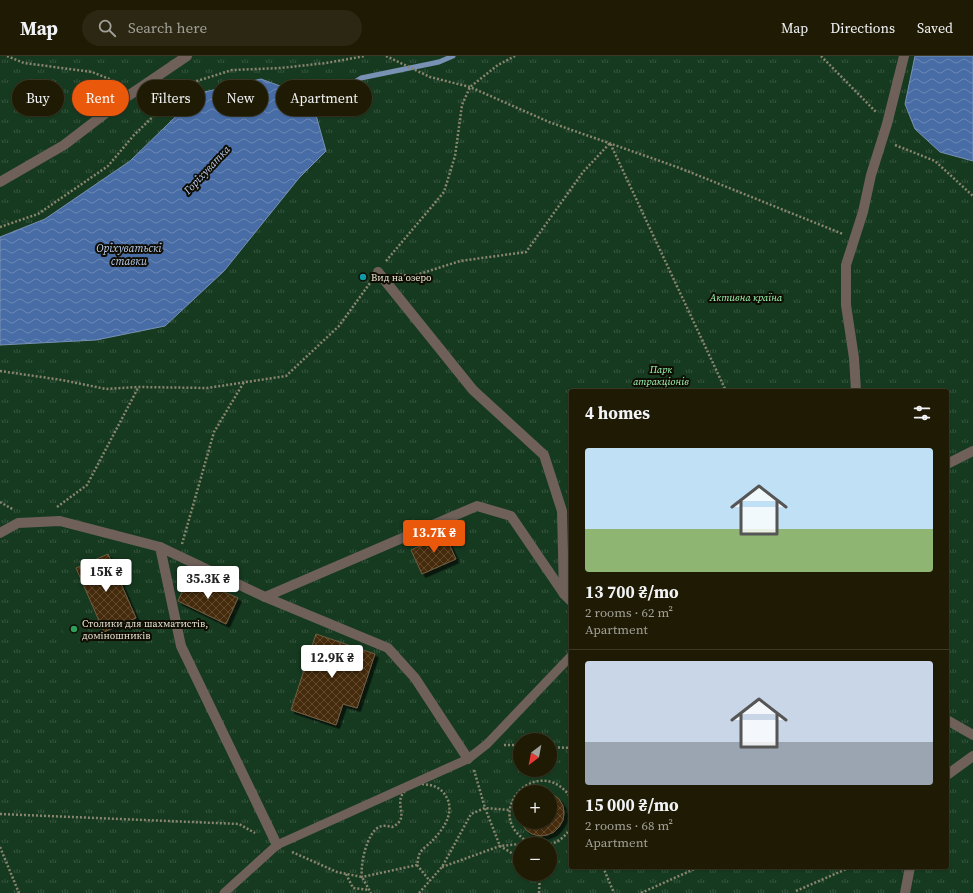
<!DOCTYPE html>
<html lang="en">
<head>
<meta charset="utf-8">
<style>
	:root { --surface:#1f1a03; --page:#2c2712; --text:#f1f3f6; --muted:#a1a19a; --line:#3c3825; --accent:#ea580c }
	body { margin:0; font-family:"Source Serif 4",serif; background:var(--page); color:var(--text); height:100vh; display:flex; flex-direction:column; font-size:15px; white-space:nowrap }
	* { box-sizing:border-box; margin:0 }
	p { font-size:13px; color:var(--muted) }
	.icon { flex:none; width:22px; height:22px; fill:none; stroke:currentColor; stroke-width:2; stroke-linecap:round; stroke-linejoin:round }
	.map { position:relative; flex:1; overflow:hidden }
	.drawer { position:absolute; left:569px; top:333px; width:380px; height:480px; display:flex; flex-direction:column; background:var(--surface); border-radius:4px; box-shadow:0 1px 3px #0004,0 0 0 1px var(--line) }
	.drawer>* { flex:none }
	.top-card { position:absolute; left:12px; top:24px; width:380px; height:36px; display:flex; gap:8px }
	.needle { width:26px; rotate:212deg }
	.buttons { position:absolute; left:513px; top:677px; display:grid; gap:8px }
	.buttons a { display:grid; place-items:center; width:44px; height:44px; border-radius:50%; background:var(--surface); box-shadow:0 1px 3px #0004,0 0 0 1px var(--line); font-size:20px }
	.price { position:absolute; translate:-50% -34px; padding:0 9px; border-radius:4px; background:#fff; color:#222; font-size:13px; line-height:26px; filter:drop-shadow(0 1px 2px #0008) }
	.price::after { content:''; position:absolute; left:50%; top:24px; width:12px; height:9px; margin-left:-6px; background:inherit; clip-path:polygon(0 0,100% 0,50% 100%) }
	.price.selected { background:var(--accent); color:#fff }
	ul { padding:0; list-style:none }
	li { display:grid; align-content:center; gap:8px; height:212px; padding:0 16px }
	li+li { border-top:1px solid var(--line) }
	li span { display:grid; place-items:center; height:124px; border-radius:4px; color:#555 }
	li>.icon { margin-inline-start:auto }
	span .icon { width:72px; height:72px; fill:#fffc; stroke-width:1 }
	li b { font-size:17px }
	h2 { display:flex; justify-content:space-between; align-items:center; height:48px; padding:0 16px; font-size:17px }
	.pill { padding:0 14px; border-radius:18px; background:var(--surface); box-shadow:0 1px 3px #0004,0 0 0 1px var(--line); font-size:14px; line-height:36px }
	.pill.selected { background:var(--accent); color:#fff }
	header { display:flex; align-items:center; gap:24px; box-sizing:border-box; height:56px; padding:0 20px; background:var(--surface); border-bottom:1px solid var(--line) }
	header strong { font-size:19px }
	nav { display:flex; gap:22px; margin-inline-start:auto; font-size:14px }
	.search { width:280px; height:36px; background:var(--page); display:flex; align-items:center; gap:10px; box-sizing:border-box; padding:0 14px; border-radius:22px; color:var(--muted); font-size:15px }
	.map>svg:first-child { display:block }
	.grass { fill:url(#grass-tufts); fill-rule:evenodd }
	.pitch { fill:#163a20 }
	.water { fill:url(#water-waves); stroke:#7891b4 }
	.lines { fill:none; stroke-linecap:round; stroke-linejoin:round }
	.stream { stroke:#7891b4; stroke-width:5 }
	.building { fill:url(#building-cross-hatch); stroke:#725d43; filter:url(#shadow) }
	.path { stroke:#8a856e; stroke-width:2.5; stroke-dasharray:2 2; stroke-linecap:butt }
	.service { stroke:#6f615a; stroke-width:9 }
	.pedestrian { stroke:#6f615a; stroke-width:10 }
	.culture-dot { fill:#0f9aa8; stroke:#0f0c02; stroke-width:1.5 }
	.leisure-dot { fill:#2e9e5b; stroke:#0f0c02; stroke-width:1.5 }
	.labels { text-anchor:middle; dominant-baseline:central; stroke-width:4; stroke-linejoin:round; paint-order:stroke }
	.poi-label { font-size:10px; fill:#eae7d6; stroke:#0f0c02; text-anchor:start }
	.park-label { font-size:10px; font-style:italic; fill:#a0fcb6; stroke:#0f0c02 }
	.water-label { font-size:11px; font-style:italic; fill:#bbd1f3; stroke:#0f0c02 }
</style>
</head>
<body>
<header>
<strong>Map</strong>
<div class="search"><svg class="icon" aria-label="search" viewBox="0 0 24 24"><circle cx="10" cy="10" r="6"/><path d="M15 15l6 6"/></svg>Search here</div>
<nav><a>Map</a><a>Directions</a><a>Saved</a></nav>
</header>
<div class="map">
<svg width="973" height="837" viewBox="0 0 973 837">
	<defs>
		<pattern id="grass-tufts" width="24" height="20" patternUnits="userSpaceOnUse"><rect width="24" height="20" fill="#163a20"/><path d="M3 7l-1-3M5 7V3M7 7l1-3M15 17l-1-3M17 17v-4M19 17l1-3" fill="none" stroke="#385640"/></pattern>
		<pattern id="water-waves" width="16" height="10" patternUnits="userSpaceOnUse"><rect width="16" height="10" fill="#476ca6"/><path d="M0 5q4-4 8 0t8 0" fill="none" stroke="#6b88b5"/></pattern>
		<pattern id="building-cross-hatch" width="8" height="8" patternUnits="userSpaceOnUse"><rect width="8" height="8" fill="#452c09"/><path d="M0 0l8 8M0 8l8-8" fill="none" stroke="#604b2c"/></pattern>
		<filter id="shadow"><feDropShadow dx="3.5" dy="3.5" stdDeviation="0" flood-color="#0009"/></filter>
	</defs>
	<rect width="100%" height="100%" fill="#292204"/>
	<path class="grass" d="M0 0H973V837H0ZM571 335H947V811H571ZM520 684H550V714H520ZM520 736H550V766H520ZM520 788H550V818H520Z"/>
	<path class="pitch" d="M79 554 91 581 69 591 58 564Z"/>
	<g class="water">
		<path d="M915 0H973V105L940 96 915 73 905 48Z"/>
		<path d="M261 23 283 31 314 52 326 95 299 122 224 215 165 270 96 284 0 289V181L45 163 130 105 200 37Z"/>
	</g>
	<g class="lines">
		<path class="stream" d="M308 55 361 22 439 6 453 0"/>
	</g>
	<g class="building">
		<path d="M445 479 456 503 422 518 411 494Z"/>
		<path d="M108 498 136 562 104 576 76 512Z"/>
		<path d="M189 520 238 542 226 568 178 545Z"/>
		<path d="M316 578 375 598 357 652 343 648 336 669 291 654Z"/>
		<path d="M550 736 559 743 563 750 564 757 563 764 559 771 554 776 547 779 540 780 532 778 526 774 521 766H550Z"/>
	</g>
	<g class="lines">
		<g class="path">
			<path d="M7 0 24 7 92 16 122 28"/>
			<path d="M386 0 430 21 470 31 549 66 677 111 843 178"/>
			<path d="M821 0 876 56"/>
			<path d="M895 89 935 105 973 140"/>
			<path d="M0 171 38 158 108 110 134 79 166 48 197 25 232 14 281 12 326 7 365 0"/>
			<path d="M386 205 444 136 455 100 462 49 470 31 498 9 515 0"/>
			<path d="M396 218 413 220 460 205 526 196 583 116 610 87 726 335"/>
			<path d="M0 315 62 324 106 333 138 331 207 332 286 320 339 270 370 227"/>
			<path d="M0 446 14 454"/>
			<path d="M57 451 87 429 138 332"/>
			<path d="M182 488 214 376 244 326"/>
			<path d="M504 689H520"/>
			<path d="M550 691 571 692"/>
			<path d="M474 714 485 752 500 790 520 802"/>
			<path d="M418 728C430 728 441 730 447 742 455 758 442 775 431 786 428 789 422 793 420 797 418 800 418 805 417 809L362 821C360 808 367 777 379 771 383 769 388 770 392 771 416 760 382 741 418 728Z"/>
			<path d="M0 758 239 768 255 777"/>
			<path d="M524 788 531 787"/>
			<path d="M535 788C527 787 522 782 517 777 490 746 542 699 571 742"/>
			<path d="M550 788C559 786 567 779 571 771"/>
			<path d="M0 791 19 837"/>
			<path d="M292 796 337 816 362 821 371 837"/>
			<path d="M417 809 430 825"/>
			<path d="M442 811 500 790 520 788"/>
			<path d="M603 811 614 837"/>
			<path d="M346 818 353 832 369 834"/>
			<path d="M796 835 851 811"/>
			<path d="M419 837 442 811 471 758 485 752 510 754"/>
			<path d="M539 837 540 818"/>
			<path d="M641 837 699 811"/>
		</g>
		<path class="service" d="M224 837 277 789 468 703 487 688 571 600"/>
		<g class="pedestrian">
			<path d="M0 126 64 89 128 40 187 0"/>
			<path d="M378 216 473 334 544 399 562 455 564 538"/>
			<path d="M856 335 854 302 846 249V209L863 156 871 119 887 68 904 0"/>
			<path d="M947 408 973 395"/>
			<path d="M0 477 18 467 60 465 160 491 265 541 388 592 415 622 468 703"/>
			<path d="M160 491 181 590 277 789"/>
			<path d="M265 541 477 450 511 460 564 538 571 545"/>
			<path d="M947 664 973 679"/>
			<path d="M947 719 973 700"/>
			<path d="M905 837 910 811"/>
		</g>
	</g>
	<circle class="culture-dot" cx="363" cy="221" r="4"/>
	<circle class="leisure-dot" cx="74" cy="573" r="4"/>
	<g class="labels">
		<g class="poi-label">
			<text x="371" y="221">Вид на озеро</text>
			<text x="82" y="567">Столики для шахматистів,<tspan x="82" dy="12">доміношників</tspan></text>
		</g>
		<g class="park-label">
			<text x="746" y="241">Активна країна</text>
			<text x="661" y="313">Парк<tspan x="661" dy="12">атракціонів</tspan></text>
		</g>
		<g class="water-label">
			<text transform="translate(207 114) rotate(-47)">Горіхуватка</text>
			<text x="129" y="192">Оріхуватьскі<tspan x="129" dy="13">ставки</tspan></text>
		</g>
	</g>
</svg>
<div class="buttons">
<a><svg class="needle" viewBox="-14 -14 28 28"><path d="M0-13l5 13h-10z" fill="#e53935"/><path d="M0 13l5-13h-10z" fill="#a1a19a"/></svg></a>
<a>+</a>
<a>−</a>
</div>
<b class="price selected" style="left:434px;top:498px">13.7K ₴</b>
<b class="price" style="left:106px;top:537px">15K ₴</b>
<b class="price" style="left:208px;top:544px">35.3K ₴</b>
<b class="price" style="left:332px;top:623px">12.9K ₴</b>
<div class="top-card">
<a class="pill">Buy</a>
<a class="pill selected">Rent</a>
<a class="pill">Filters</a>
<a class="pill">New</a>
<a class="pill">Apartment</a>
</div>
<section class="drawer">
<h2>4 homes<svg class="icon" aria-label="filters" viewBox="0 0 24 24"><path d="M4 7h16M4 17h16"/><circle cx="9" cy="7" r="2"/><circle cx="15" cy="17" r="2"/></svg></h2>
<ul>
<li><span style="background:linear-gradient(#bfe0f5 65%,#8fb573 0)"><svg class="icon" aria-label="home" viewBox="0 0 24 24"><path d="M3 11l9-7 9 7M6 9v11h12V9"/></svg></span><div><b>13 700 ₴/mo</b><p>2 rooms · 62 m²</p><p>Apartment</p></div></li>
<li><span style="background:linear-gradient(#c9d6e8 65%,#9aa5b1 0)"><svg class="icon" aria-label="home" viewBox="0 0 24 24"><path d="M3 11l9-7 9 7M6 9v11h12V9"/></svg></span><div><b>15 000 ₴/mo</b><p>2 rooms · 68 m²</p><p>Apartment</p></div></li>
</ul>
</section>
</div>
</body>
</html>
